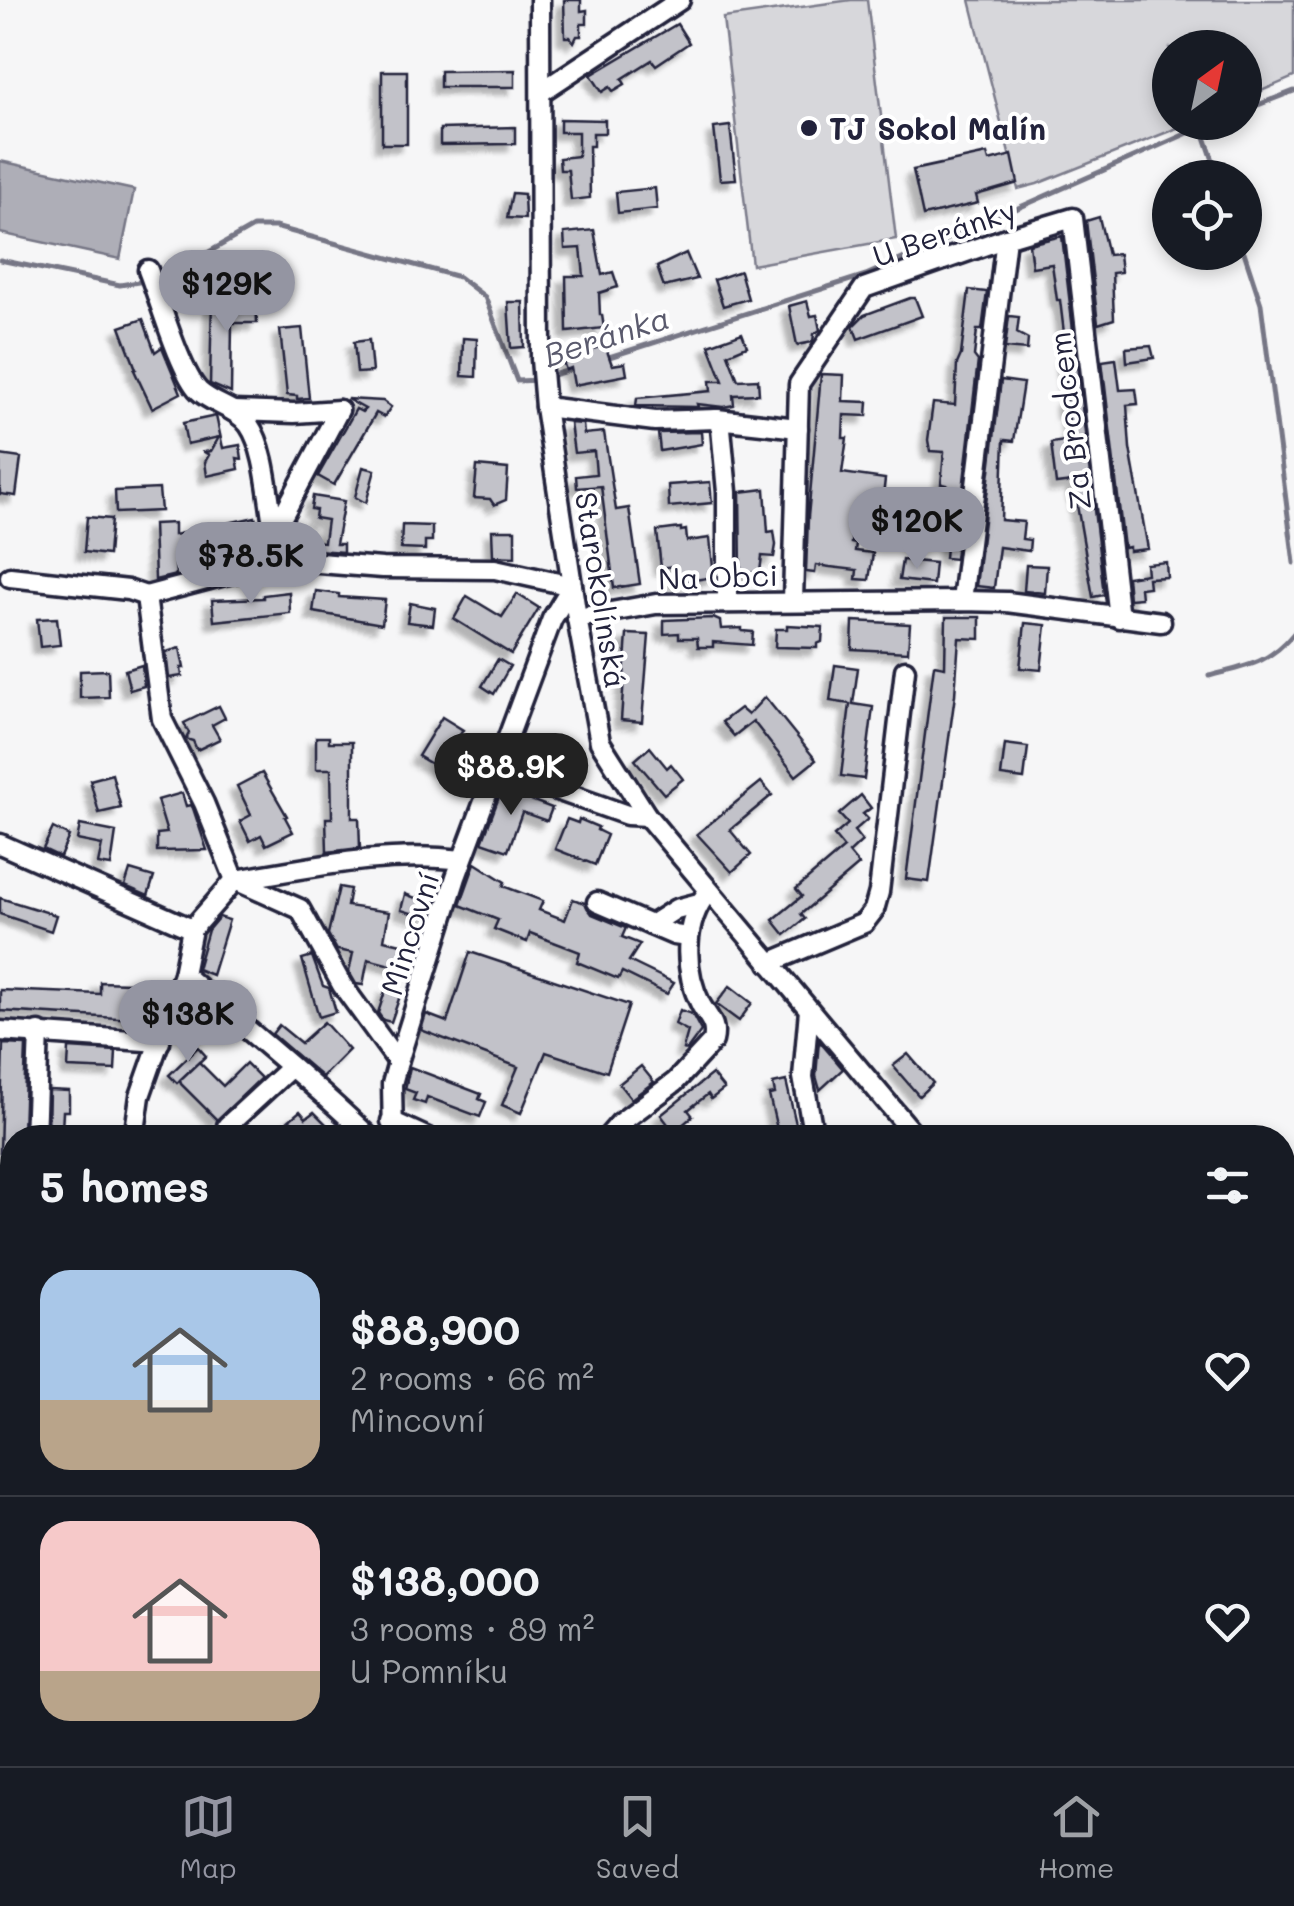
<!DOCTYPE html>
<html lang="en">
<head>
<meta charset="utf-8">
<style>
	:root { --surface:#171b24; --page:#242831; --text:#f1f3f6; --muted:#9ea1a6; --line:#363941; --accent:#9495a2 }
	body { margin:0; font-family:Mali,sans-serif; background:var(--page); color:var(--text); height:100vh; display:flex; flex-direction:column; font-size:38px; white-space:nowrap }
	* { box-sizing:border-box; margin:0 }
	p { font-size:32px; color:var(--muted) }
	.icon { flex:none; width:55px; height:55px; fill:none; stroke:currentColor; stroke-width:2; stroke-linecap:round; stroke-linejoin:round }
	.map { position:relative; flex:1; overflow:hidden }
	.drawer { position:absolute; left:0px; top:1125px; width:1295px; height:642px; display:flex; flex-direction:column; background:var(--surface); border-radius:40px 40px 0 0; box-shadow:0 5px 15px #0003 }
	.drawer>* { flex:none }
	.needle { width:65px; rotate:33deg }
	.tools { position:absolute; left:1152px; top:30px; display:grid; gap:20px }
	.tools a { display:grid; place-items:center; width:110px; height:110px; border-radius:50%; background:var(--surface); box-shadow:0 5px 15px #0003; font-size:50px }
	.price { position:absolute; translate:-50% -85px; padding:0 22px; border-radius:35px; background:var(--accent); color:#111; font-size:32px; line-height:65px; filter:drop-shadow(0 2px 5px #0008) }
	.price::after { content:''; position:absolute; left:50%; top:60px; width:30px; height:22px; margin-left:-15px; background:inherit; clip-path:polygon(0 0,100% 0,50% 100%) }
	.price.selected { background:#222; color:#fff }
	ul { padding:0; list-style:none }
	li { display:flex; align-items:center; gap:30px; height:250px; padding:0 40px }
	li+li { border-top:2px solid var(--line) }
	li span { display:grid; place-items:center; flex:none; width:280px; height:200px; border-radius:30px; color:#555 }
	li>.icon { margin-inline-start:auto }
	span .icon { width:120px; height:120px; fill:#fffc; stroke-width:1 }
	li b { font-size:42px }
	h2 { display:flex; justify-content:space-between; align-items:center; height:120px; padding:0 40px; font-size:42px }
	.menu { display:flex; justify-content:space-around; align-items:center; height:140px; border-top:2px solid var(--line); background:var(--surface); font-size:28px; color:var(--muted) }
	.menu a { display:grid; justify-items:center; gap:5px }
	.menu .selected { color:var(--accent) }
	.map>svg:first-child { display:block }
	.built { fill:#e6e6e9 }
	.green { fill:#d7d7db; stroke:#7c7c8b; stroke-width:2.5 }
	.water { fill:#aeaeb7; stroke:#767685; stroke-width:2.5 }
	.lines { fill:none; stroke-linecap:round; stroke-linejoin:round }
	.stream { stroke:#767685; stroke-width:5 }
	.building { fill:#c2c2c9; stroke:#22223b; stroke-width:2.5; filter:url(#shadow) }
	.minor-casing { stroke:#22223b; stroke-width:25 }
	.major-casing { stroke:#22223b; stroke-width:30 }
	.minor { stroke:#fff; stroke-width:18 }
	.major { stroke:#fff; stroke-width:22 }
	.poi-dot { fill:#22223b; stroke:#fff; stroke-width:4 }
	.labels { text-anchor:middle; dominant-baseline:central; stroke-width:8; stroke-linejoin:round; paint-order:stroke }
	.poi-label { font-size:30px; font-weight:bold; fill:#22223b; stroke:#fff; text-anchor:start }
	.street-label { font-size:30px; fill:#22223b; stroke:#fff }
	.water-label { font-size:32px; font-style:italic; fill:#5a5a6d; stroke:#fff }
</style>
</head>
<body>
<div class="map">
<svg width="1294" height="1766" viewBox="0 0 1294 1766">
	<defs>
		<filter id="shadow"><feDropShadow dx="-7" dy="7" stdDeviation="2.5" flood-color="#0004"/></filter>
	</defs>
	<rect width="100%" height="100%" fill="#f6f6f7"/>
	<filter id="ink" filterUnits="userSpaceOnUse"><feTurbulence type="fractalNoise" baseFrequency=".01" numOctaves="2"/><feDisplacementMap in="SourceGraphic" scale="20" xChannelSelector="R" yChannelSelector="G"/><feConvolveMatrix kernelMatrix="1 2 1 2 8 2 1 2 1" color-interpolation-filters="sRGB"/></filter>
	<g filter="url(#ink)">
		<path class="built" d="M675 1755H1032L1042 1766H814Z"/>
		<g class="green">
			<path d="M851 0H867L896 239 752 265 723 18Z"/>
			<path d="M970 0H1294V77L1245 98V48H1170V122L1190 123 1037 184 1018 189Z"/>
			<path d="M1282 1604 1294 1609V1713L1283 1694Z"/>
			<path d="M0 1651 12 1664V1755H101L113 1766H0Z"/>
		</g>
		<path class="water" d="M0 161 134 190 120 259 0 233Z"/>
		<g class="lines">
			<g class="stream">
				<path d="M1245 110 1294 91"/>
				<path d="M1202 128 1219 178"/>
				<path d="M1244 252 1261 304 1294 563"/>
				<path d="M0 260 120 285 163 278 253 227H275L459 277 485 297 517 381 539 380"/>
				<path d="M606 358 866 275 1213 122"/>
				<path d="M549 376 577 368"/>
				<path d="M1209 676C1246 666 1269 664 1294 633"/>
			</g>
		</g>
		<g class="building">
			<path d="M564 0H581V11L587 10V24H581V36H577L574 42 570 37H565Z"/>
			<path d="M677 24 689 43 656 65 652 60 622 79 625 84 613 91 610 87 602 92 591 75Z"/>
			<path d="M515 70V87H440V71Z"/>
			<rect x="382" y="71" width="25" height="73"/>
			<path d="M560 119 605 120V133H593V146H589L590 198 571 200 568 170H560L559 158 578 156V132H560Z"/>
			<path d="M730 126 736 179 720 180 714 128Z"/>
			<path d="M515 127V144L440 145V129Z"/>
			<path d="M987 154 989 161 1012 155 1018 183 976 195 978 203 923 216 913 170Z"/>
			<path d="M655 188 657 209 618 213 616 192Z"/>
			<path d="M512 193 524 194 525 219 507 218Z"/>
			<path d="M1099 217 1108 255 1119 254 1121 272 1112 273 1114 319 1098 324 1086 221Z"/>
			<path d="M594 230 602 275 613 272 618 287 599 293 600 315H602L604 328 567 332 566 276H584L581 248 565 249 564 233Z"/>
			<path d="M1062 236 1104 595 1093 597 1073 482 1056 484 1051 443 1071 440 1068 412H1064L1063 400 1068 399 1063 358H1067L1060 300H1057L1052 264 1032 267 1029 244Z"/>
			<path d="M686 253 697 279 664 287 657 267Z"/>
			<path d="M740 271 748 299 723 306 714 280Z"/>
			<path d="M969 290 987 292 982 330H977L974 356 978 361 955 559 945 558 948 525 943 524 947 485 941 484 944 452 930 451 928 440 933 403 955 405 957 364 961 355Z"/>
			<path d="M212 296 256 297 257 323H232L231 393 210 384Z"/>
			<path d="M910 298H915L922 316 858 339 853 326 864 315Z"/>
			<path d="M807 301 811 316 817 315 820 330 814 334 813 342 797 345 789 306Z"/>
			<path d="M508 302H523L524 347 511 348Z"/>
			<path d="M1009 316 1019 317 1017 333 1028 339 1027 350 1005 348Z"/>
			<path d="M143 319 155 352 162 347 181 393 152 408 134 370 136 369 120 327Z"/>
			<path d="M302 328 309 398 297 399V396L287 395 280 330Z"/>
			<path d="M742 333 747 346 728 354 738 380 758 379 759 394 733 395 734 405 723 407 697 404 698 407 636 406 637 398 711 391 710 381H723L709 345Z"/>
			<path d="M463 338 477 339 476 377 462 376Z"/>
			<path d="M369 340 372 372 357 373 354 342Z"/>
			<path d="M605 345 612 365 625 363 627 375 574 385 571 368 566 370 562 359Z"/>
			<path d="M1151 346 1154 358 1127 362 1126 348Z"/>
			<path d="M1116 359 1120 390 1136 389 1138 404 1127 405 1130 448 1148 549 1129 551V547L1124 548 1102 361Z"/>
			<path d="M821 374 844 375 843 401 868 402 867 416 844 415 843 438H847L842 473 885 479 883 497 867 495 864 514 855 513 851 543 856 544 855 551 873 553 869 580 856 579 857 570 830 567 816 565 815 573 806 572 808 517Z"/>
			<path d="M1001 380 1023 383 1014 441 1004 440 1001 520 1024 522 1022 539 1030 540 1029 551 999 547 994 588 976 586Z"/>
			<path d="M347 399 383 401 391 407 384 417 376 413 334 485 318 476 356 409 362 412 365 409Z"/>
			<path d="M216 416 223 448 240 445 242 459 237 458 239 469 207 476 205 462 209 455 204 452 211 451 219 437 187 444 183 423Z"/>
			<path d="M570 423 583 424 584 434 604 432 616 510 629 508 640 584 614 588 601 486 577 488 576 476 596 474 594 451 574 453Z"/>
			<path d="M701 432 702 444 660 451 658 433Z"/>
			<path d="M0 455 21 458 16 496 0 494Z"/>
			<path d="M477 466 508 469 506 500 494 505 490 499 474 498Z"/>
			<path d="M363 467 375 470 366 503 355 497Z"/>
			<path d="M710 482 712 503 669 507 668 485Z"/>
			<path d="M159 489 161 511 116 513 115 491Z"/>
			<path d="M765 489 768 532 774 531 776 545 774 557 762 556 760 572 741 574 740 492Z"/>
			<path d="M313 496 344 501 336 544H343V552L303 549V540L324 542 327 520 315 518 316 510 311 509Z"/>
			<path d="M87 517 111 519 108 555 84 552Z"/>
			<path d="M255 517 258 531 255 542 175 559 176 575 155 580 153 524 174 523V535Z"/>
			<path d="M402 525 432 526V541H425V550L401 549Z"/>
			<path d="M681 528V531L686 530 687 541 710 538 714 577 675 583 673 566 661 568 657 531Z"/>
			<path d="M492 530H515V557L493 556Z"/>
			<path d="M902 560 935 563 933 584 899 580Z"/>
			<path d="M1166 562 1167 577 1148 578 1149 587 1140 588 1141 598 1129 599 1127 577 1147 574 1146 564Z"/>
			<path d="M1026 565 1047 566 1045 593 1024 591Z"/>
			<path d="M316 591 339 594V597L385 600 382 624 313 612Z"/>
			<path d="M289 592 290 613 214 621 212 600 263 598V595Z"/>
			<path d="M517 594 539 608 511 654 454 619 467 596 502 617Z"/>
			<path d="M410 603 435 608 433 625 407 622Z"/>
			<path d="M946 617H980V639L959 638 955 695 929 882 906 879 934 665 945 667Z"/>
			<path d="M57 618 60 645 40 647 37 619Z"/>
			<path d="M713 618 720 621 721 629 742 628V631L753 632 752 645 713 642V647H698L697 638H679V633L664 634V620Z"/>
			<path d="M853 621 910 624 908 652 852 649Z"/>
			<path d="M1025 623 1046 625 1041 670 1020 668Z"/>
			<path d="M787 625 823 627 822 642 817 644V648L775 647 776 629H787Z"/>
			<path d="M627 634 649 635 642 722 621 720Z"/>
			<path d="M180 648 184 668H181L182 676 169 678 166 652Z"/>
			<path d="M498 659 510 666 494 694 482 686Z"/>
			<path d="M142 665 144 686 130 690 125 670Z"/>
			<path d="M835 665 858 668 853 704 873 707 864 779 841 776 850 704 830 701Z"/>
			<path d="M108 670 109 697 80 698V671Z"/>
			<path d="M765 697 816 760 796 776 753 721 734 736 722 722 740 708 748 715Z"/>
			<path d="M219 706 225 718 212 725 220 739 197 750 193 741 186 739 189 733 184 723Z"/>
			<path d="M442 717 463 730 440 769 418 756Z"/>
			<path d="M316 737H329V742H352V818H359L360 848 327 852 326 818H332L331 769H316Z"/>
			<path d="M1005 744 1028 747 1024 779 1001 776Z"/>
			<path d="M650 747 667 768 671 764 683 779 664 794 635 760Z"/>
			<path d="M262 773 287 816 285 817 293 832 266 845 261 835 250 841 240 821 251 815 237 786Z"/>
			<path d="M112 774 121 808 99 813 90 780Z"/>
			<path d="M761 782 772 795 730 830 751 855 732 872 697 834Z"/>
			<path d="M502 789 552 808 547 821 522 812 508 851 482 842Z"/>
			<path d="M182 793 186 806 191 805 193 808 207 850 157 851V834L167 833 157 800Z"/>
			<path d="M861 795 871 808 863 814 868 819 854 831 862 841 849 853 859 865 801 914 805 919 785 935 773 920 802 896 796 889 844 848 834 836 848 824 839 814Z"/>
			<path d="M567 819 578 823 579 819 598 827 597 830 607 835 595 865 555 849Z"/>
			<path d="M80 825 116 832 111 866 98 864 102 845 77 840Z"/>
			<path d="M53 828 69 836 60 857 43 849Z"/>
			<path d="M475 863 505 882 503 886 543 901 539 910 565 920 573 899 585 903 592 914 626 928 622 937 640 944 629 961 674 983 667 994 622 972 618 979 577 962 580 952 530 933 527 942 494 929 498 920 460 905Z"/>
			<path d="M130 870 154 877 148 896 125 886Z"/>
			<path d="M339 887 350 889 347 906 389 912 384 940 414 947 409 970 368 959 363 985 356 984 349 972 353 953 337 950 328 934Z"/>
			<path d="M405 894 418 899 420 894 434 898 428 918 401 910Z"/>
			<path d="M0 898 56 915 51 931 0 914Z"/>
			<path d="M219 917 229 920 212 975 197 969 208 930Z"/>
			<path d="M470 952 629 1005 607 1072 546 1052 521 1113 502 1105 518 1067 421 1030 426 1014 447 1022Z"/>
			<path d="M312 956 323 986 329 988 336 1012 319 1017 302 959Z"/>
			<path d="M100 982 129 983 128 995 153 996 151 1020 0 1011V990L100 994Z"/>
			<path d="M730 986 752 1003 739 1021 716 1004Z"/>
			<path d="M386 988 401 993 391 1022 383 1020 378 1013Z"/>
			<path d="M680 1010 692 1014 701 1031 687 1050 683 1049 688 1031 675 1024Z"/>
			<path d="M324 1022 349 1050 322 1077 272 1034 279 1025 301 1043Z"/>
			<path d="M819 1041 843 1069 820 1090 816 1076Z"/>
			<path d="M3 1044 26 1045 23 1133 12 1132V1152H0Z"/>
			<path d="M198 1047 206 1056 177 1083 169 1075Z"/>
			<path d="M69 1048 116 1051 115 1070 68 1068Z"/>
			<path d="M908 1054 933 1083 919 1096 893 1066Z"/>
			<path d="M199 1062 223 1086 246 1063 261 1078 217 1120 181 1084 180 1080Z"/>
			<path d="M641 1066 654 1082 631 1099 619 1084Z"/>
			<path d="M410 1067 481 1094 479 1099 486 1102 480 1117 427 1097 425 1104 413 1100 416 1093 405 1089Z"/>
			<path d="M712 1074 724 1089 711 1099 708 1094 688 1110 693 1116 674 1132 661 1115Z"/>
			<path d="M786 1081 796 1124 799 1138H786L784 1127 777 1129 769 1095 775 1094 773 1084Z"/>
			<path d="M49 1090 69 1091V1111H63L62 1131H48Z"/>
			<path d="M300 1111 306 1118 314 1112 340 1138H268Z"/>
			<rect x="0" y="1214" width="12" height="33"/>
		</g>
		<g class="lines">
			<defs>
				<g id="minor">
					<path d="M540 0 541 359 545 407 577 618 600 742 647 816 917 1138"/>
					<path d="M541 92 680 0"/>
					<path d="M148 270C159 298 180 372 199 391 214 405 237 408 249 425 270 455 268 523 281 560"/>
					<path d="M545 407 655 421 717 419 721 428 727 492V602"/>
					<path d="M233 411 294 413 339 410"/>
					<path d="M717 419 798 428"/>
					<path d="M273 534 339 410"/>
					<path d="M10 577 128 590 146 596"/>
					<path d="M793 601 799 384 864 288 1006 238 1073 218 1119 618"/>
					<path d="M962 601 1006 238"/>
					<path d="M577 618 656 604 962 601 1007 602 1161 622"/>
					<path d="M497 769 627 815 647 816"/>
					<path d="M0 844 192 929"/>
					<path d="M235 880 204 803 162 719 146 596 281 560 382 568 495 569 572 586"/>
					<path d="M235 880 300 909 342 985 398 1062"/>
					<path d="M235 880C309 868 387 850 462 860"/>
					<path d="M597 902 674 935 688 937"/>
					<path d="M651 925 676 909 699 903"/>
					<path d="M769 963 864 923 874 910 879 892 905 670"/>
					<path d="M183 974C245 1029 311 1080 370 1138"/>
					<path d="M809 1010 803 1077 814 1138"/>
					<path d="M0 1031 160 1042"/>
					<path d="M391 1121 428 1138"/>
					<path d="M227 1126 290 1068"/>
					<path d="M35 1138 39 1032"/>
					<path d="M134 1138 140 1096 183 974 192 929 235 880"/>
					<path d="M393 1138 392 1084 398 1062 456 877 552 619 572 586"/>
					<path d="M607 1138 620 1123 675 1082 713 1041C717 1024 709 1019 701 1005 683 970 683 922 708 892"/>
					<path d="M1282 1246 1294 1247"/>
					<path d="M0 1517 12 1505"/>
					<path d="M0 1635 12 1648"/>
					<path d="M126 1755 138 1766"/>
					<path d="M356 1755 359 1766"/>
					<path d="M531 1755 651 1766"/>
					<path d="M1241 1755V1766"/>
					<path d="M432 1766 504 1755"/>
				</g>
				<g id="major">
					<path d="M0 1325H12"/>
					<path d="M1282 1587 1294 1591"/>
				</g>
			</defs>
			<use href="#minor" class="minor-casing"/>
			<use href="#major" class="major-casing"/>
			<use href="#minor" class="minor"/>
			<use href="#major" class="major"/>
		</g>
	</g>
	<circle class="poi-dot" cx="809" cy="128" r="10"/>
	<g class="labels">
		<g class="poi-label">
			<text x="829" y="128">TJ Sokol Malín</text>
		</g>
		<g class="street-label">
			<text transform="translate(944 232) rotate(-19)">U Beránky</text>
			<text transform="translate(1069 421) rotate(-97)">Za Brodcem</text>
			<text transform="translate(718 576) rotate(-2)">Na Obci</text>
			<text transform="translate(602 590) rotate(81)">Starokolínská</text>
			<text transform="translate(409 933) rotate(-72)">Mincovní</text>
		</g>
		<g class="water-label">
			<text transform="translate(606 335) rotate(-18)">Beránka</text>
		</g>
	</g>
</svg>
<div class="tools">
<a><svg class="needle" viewBox="-14 -14 28 28"><path d="M0-13l5 13h-10z" fill="#e53935"/><path d="M0 13l5-13h-10z" fill="#9ea1a6"/></svg></a>
<a><svg class="icon" aria-label="locate" viewBox="0 0 24 24"><circle cx="12" cy="12" r="6"/><path d="M12 2v4M12 18v4M2 12h4M18 12h4"/></svg></a>
</div>
<b class="price" style="left:227px;top:335px">$129K</b>
<b class="price" style="left:917px;top:572px">$120K</b>
<b class="price" style="left:251px;top:607px">$78.5K</b>
<b class="price selected" style="left:511px;top:818px">$88.9K</b>
<b class="price" style="left:188px;top:1065px">$138K</b>
<section class="drawer">
<h2>5 homes<svg class="icon" aria-label="filters" viewBox="0 0 24 24"><path d="M4 7h16M4 17h16"/><circle cx="9" cy="7" r="2"/><circle cx="15" cy="17" r="2"/></svg></h2>
<ul>
<li><span style="background:linear-gradient(#a9c7e8 65%,#b9a48a 0)"><svg class="icon" aria-label="home" viewBox="0 0 24 24"><path d="M3 11l9-7 9 7M6 9v11h12V9"/></svg></span><div><b>$88,900</b><p>2 rooms · 66 m²</p><p>Mincovní</p></div><svg class="icon" aria-label="heart" viewBox="0 0 24 24"><path d="M12 20l-8-8c-3-5 5-10 8-4 3-6 11-1 8 4z"/></svg></li>
<li><span style="background:linear-gradient(#f6c9c9 75%,#b9a48a 0)"><svg class="icon" aria-label="home" viewBox="0 0 24 24"><path d="M3 11l9-7 9 7M6 9v11h12V9"/></svg></span><div><b>$138,000</b><p>3 rooms · 89 m²</p><p>U Pomníku</p></div><svg class="icon" aria-label="heart" viewBox="0 0 24 24"><path d="M12 20l-8-8c-3-5 5-10 8-4 3-6 11-1 8 4z"/></svg></li>
</ul>
</section>
</div>
<nav class="menu">
<a class="selected"><svg class="icon" aria-label="map" viewBox="0 0 24 24"><path d="M3 6l6-2 6 2 6-2v14l-6 2-6-2-6 2zM9 4v14M15 6v14"/></svg>Map</a>
<a><svg class="icon" aria-label="saved" viewBox="0 0 24 24"><path d="M7 4h10v16l-5-4-5 4z"/></svg>Saved</a>
<a><svg class="icon" aria-label="home" viewBox="0 0 24 24"><path d="M3 11l9-7 9 7M6 9v11h12V9"/></svg>Home</a>
</nav>
</body>
</html>
